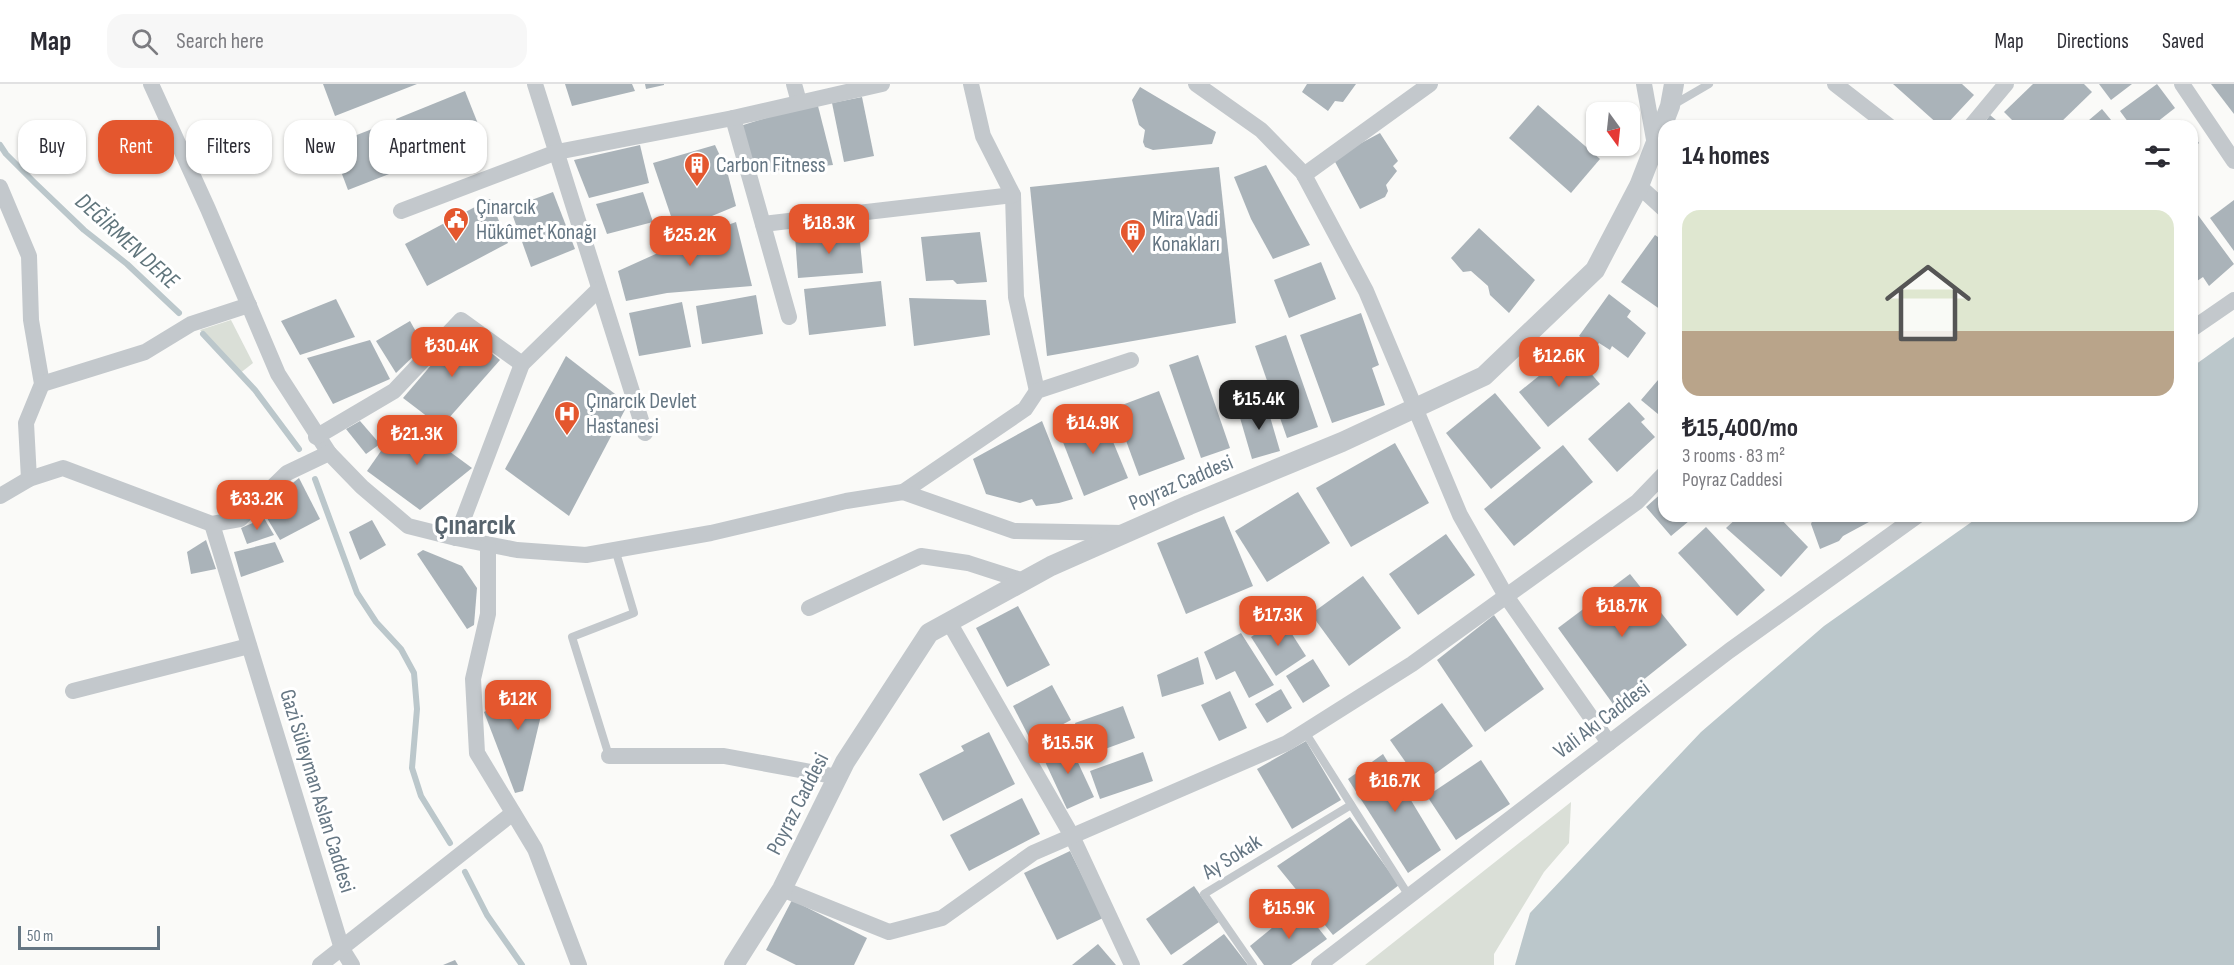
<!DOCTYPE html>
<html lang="en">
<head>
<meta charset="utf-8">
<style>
	:root { --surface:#fff; --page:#f7f7f7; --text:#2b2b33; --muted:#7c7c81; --line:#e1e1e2; --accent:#e4572e }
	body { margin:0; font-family:"Sofia Sans Condensed",sans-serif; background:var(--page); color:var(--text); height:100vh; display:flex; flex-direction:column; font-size:22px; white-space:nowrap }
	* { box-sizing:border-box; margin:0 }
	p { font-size:20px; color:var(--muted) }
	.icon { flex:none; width:33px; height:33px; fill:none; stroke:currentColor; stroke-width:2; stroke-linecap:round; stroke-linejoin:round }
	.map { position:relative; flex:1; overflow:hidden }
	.side { position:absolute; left:1658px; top:36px; width:540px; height:402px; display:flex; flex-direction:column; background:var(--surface); border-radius:18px; box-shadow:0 2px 4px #0004 }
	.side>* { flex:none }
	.banner { position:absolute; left:18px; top:36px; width:570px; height:54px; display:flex; gap:12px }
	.needle { width:39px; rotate:165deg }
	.tools { position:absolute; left:1586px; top:18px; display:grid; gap:12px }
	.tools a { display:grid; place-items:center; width:54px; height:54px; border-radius:12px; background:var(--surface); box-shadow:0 2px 4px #0004; font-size:30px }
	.scale { position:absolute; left:18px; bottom:15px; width:142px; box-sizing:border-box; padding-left:6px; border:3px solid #657683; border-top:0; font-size:16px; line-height:21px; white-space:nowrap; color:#657683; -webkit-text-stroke:4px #fff; paint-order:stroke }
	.price { position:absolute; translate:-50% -51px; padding:0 14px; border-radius:12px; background:var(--accent); color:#fff; font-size:20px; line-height:39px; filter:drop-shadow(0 2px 3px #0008) }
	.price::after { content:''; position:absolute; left:50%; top:36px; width:18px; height:14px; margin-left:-9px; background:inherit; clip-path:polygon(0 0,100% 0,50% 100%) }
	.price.selected { background:#222; color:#fff }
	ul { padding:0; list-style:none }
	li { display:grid; align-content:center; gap:12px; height:318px; padding:0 24px }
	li+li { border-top:2px solid var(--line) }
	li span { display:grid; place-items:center; height:186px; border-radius:18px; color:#555 }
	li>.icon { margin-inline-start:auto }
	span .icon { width:108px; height:108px; fill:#fffc; stroke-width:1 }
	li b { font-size:26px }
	h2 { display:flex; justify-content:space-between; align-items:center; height:72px; padding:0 24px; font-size:26px }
	.pill { padding:0 21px; border-radius:18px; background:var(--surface); box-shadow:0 2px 4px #0004; font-size:21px; line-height:54px }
	.pill.selected { background:var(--accent); color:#fff }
	header { display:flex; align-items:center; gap:36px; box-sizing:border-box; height:84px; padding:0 30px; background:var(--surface); border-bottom:2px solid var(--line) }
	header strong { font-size:28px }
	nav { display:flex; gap:33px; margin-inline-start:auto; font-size:21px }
	.search { width:420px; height:54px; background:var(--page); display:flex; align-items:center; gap:15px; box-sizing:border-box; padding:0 21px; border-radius:18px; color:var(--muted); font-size:22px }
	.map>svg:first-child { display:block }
	.green { fill:#dadfd7 }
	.water { fill:#bbc7cb }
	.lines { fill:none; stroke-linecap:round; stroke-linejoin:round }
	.stream { stroke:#bbc7cb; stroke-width:6 }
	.building { fill:#aab3b9 }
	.service { stroke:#c3c8cc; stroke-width:8 }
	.minor { stroke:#c3c8cc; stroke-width:16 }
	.tertiary { stroke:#c3c8cc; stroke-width:20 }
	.labels { text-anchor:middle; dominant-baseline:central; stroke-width:6; stroke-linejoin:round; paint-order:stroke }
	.poi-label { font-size:22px; fill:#657683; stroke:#fff; text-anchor:start }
	.street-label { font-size:22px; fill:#657683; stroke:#fff }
	.water-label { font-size:24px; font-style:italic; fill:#60757c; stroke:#fff }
	.district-label { font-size:28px; font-weight:bold; fill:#57646e; stroke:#fff }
</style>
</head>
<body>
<header>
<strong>Map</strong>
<div class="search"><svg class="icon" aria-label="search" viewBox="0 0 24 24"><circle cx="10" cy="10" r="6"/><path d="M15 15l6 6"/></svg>Search here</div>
<nav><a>Map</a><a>Directions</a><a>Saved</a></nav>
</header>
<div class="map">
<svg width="2234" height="881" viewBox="0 0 2234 881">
	<rect width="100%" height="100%" fill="#fafaf8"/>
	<g class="green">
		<path d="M231 236 253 279 239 290 200 246Z"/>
		<path d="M1571 718 1569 759 1544 788 1494 870V881H1365Z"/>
	</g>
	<path class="water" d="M2234 253V881H1515L1530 829 1701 648 1824 542 1980 432H2192V283Z"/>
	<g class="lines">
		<g class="stream">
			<path d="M0 61 6 70 34 98 84 146 127 180 179 229"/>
			<path d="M203 250 255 306 299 365"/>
			<path d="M315 395 357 509 376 538 401 565 414 589 417 625 412 684 421 712 450 759"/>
			<path d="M465 788 487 831 522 881"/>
		</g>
	</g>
	<g class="building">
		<path d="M323 0H417L335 32Z"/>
		<path d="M565 0H632L635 7 572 22Z"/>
		<path d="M645 0H664V1L646 5Z"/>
		<path d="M1307 0H1356L1343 18 1335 17 1328 27 1302 8Z"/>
		<path d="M1893 0H1962L1974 11 1945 42H1940Z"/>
		<path d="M2033 0H2084L2092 8 2057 42H2018L2004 28Z"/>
		<path d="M2099 0H2132L2111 16Z"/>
		<path d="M2157 0 2175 24 2152 42H2131L2120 27Z"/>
		<path d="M2211 0H2234V30Z"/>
		<path d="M1140 3 1216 48 1212 60 1153 66 1145 63 1143 58 1145 46 1139 41 1132 16Z"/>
		<path d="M465 7 484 55 415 82 396 35Z"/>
		<path d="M862 13 874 72 844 78 832 19Z"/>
		<path d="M817 18 833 81 751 89 740 42Z"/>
		<path d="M1538 21 1600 75 1571 109 1509 54Z"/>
		<path d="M2102 25 2116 42H2082Z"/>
		<path d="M1990 31 2003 42H1982Z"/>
		<path d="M2181 36 2186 42H2173Z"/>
		<path d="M385 40 402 85 348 106 331 61Z"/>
		<path d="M1380 49 1398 77 1393 82 1397 87 1386 101 1388 107 1385 113 1360 125 1333 74Z"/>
		<path d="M2192 49 2199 59 2192 65Z"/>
		<path d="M640 61 649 99 589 114 574 76Z"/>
		<path d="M715 61 727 87 736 122 676 147 653 79Z"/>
		<path d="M1266 81 1310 161 1273 175 1251 135 1234 93Z"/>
		<path d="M1219 83 1236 239 1047 272 1030 103Z"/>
		<path d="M553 108 575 165 531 183 510 124Z"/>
		<path d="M643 108 653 138 607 150 596 120Z"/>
		<path d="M490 115 508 159 427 202 405 160Z"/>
		<path d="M2234 116V167L2210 134Z"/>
		<path d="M2192 123 2234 180 2209 202 2203 193 2197 197 2192 189Z"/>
		<path d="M736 138 752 202 667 209 626 217 618 187 689 155Z"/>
		<path d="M1479 144 1535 196 1509 229 1490 211 1488 202 1471 187 1463 188 1451 174Z"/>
		<path d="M859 147 863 189 798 194 795 152Z"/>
		<path d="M980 148 987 198 957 200 953 196 926 197 921 153Z"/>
		<path d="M1655 151 1664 157V228L1621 198Z"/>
		<path d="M1321 178 1336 215 1289 234 1274 196Z"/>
		<path d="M881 197 886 242 809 251 804 205Z"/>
		<path d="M1609 210 1631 227 1627 233 1646 249 1628 274 1612 262 1610 266 1599 259 1596 264 1579 252Z"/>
		<path d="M756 211 763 250 702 260 696 222Z"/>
		<path d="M909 214 986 216 990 251 914 262Z"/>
		<path d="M336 215 355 253 300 271 281 237Z"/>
		<path d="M682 218 691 263 639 272 629 229Z"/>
		<path d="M1361 229 1379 281 1372 284 1385 321 1332 339 1300 251Z"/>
		<path d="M410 237 424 262 396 289 376 257Z"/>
		<path d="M462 245 500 276 441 343 403 314Z"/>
		<path d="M1286 251 1318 343 1287 354 1255 262Z"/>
		<path d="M370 256 390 295 333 320 307 274Z"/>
		<path d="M1571 266 1600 300 1548 343 1519 308Z"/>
		<path d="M1198 271 1230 364 1201 374 1169 281Z"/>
		<path d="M566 272 628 320 569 432 505 385Z"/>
		<path d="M1664 289V335L1641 316Z"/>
		<path d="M1159 307 1185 375 1139 392 1114 324Z"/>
		<path d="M1495 309 1541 364 1491 405 1446 349Z"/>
		<path d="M1629 318 1645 335 1641 338 1655 353 1617 388 1588 355Z"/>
		<path d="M1266 319 1280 367 1252 375 1238 327Z"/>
		<path d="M1102 331 1128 394 1084 412 1059 348Z"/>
		<path d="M404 334 472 384 420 426 367 387Z"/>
		<path d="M360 337 380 360 366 370 346 345Z"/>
		<path d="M1042 337 1073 415 1059 419 1036 422 1032 415 1020 419 986 410 973 375Z"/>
		<path d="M1395 359 1429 419 1351 463 1316 404Z"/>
		<path d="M1563 361 1593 398 1514 462 1484 425Z"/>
		<path d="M299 394 320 435 280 456 261 424Z"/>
		<path d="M1664 407V432H1695L1671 452 1646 423Z"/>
		<path d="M1298 408 1330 459 1267 498 1235 447Z"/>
		<path d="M1224 432 1253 502 1186 530 1157 459Z"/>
		<path d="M1739 432H1778L1808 463 1781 493 1726 444Z"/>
		<path d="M1814 432H1880L1843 452 1839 457 1820 465 1811 440Z"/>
		<path d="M264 434 274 451 247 460 241 444Z"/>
		<path d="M372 436 386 461 360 476 349 448Z"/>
		<path d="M1706 443 1765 506 1737 532 1678 469Z"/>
		<path d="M1446 450 1475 491 1418 531 1389 490Z"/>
		<path d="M206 456 216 485 191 490 187 468Z"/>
		<path d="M275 458 284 478 241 493 234 468Z"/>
		<path d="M423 466 462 482 477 504 474 541 467 545 417 470Z"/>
		<path d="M1630 490 1687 561 1613 620 1558 544Z"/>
		<path d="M1363 492 1401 544 1349 582 1311 530Z"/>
		<path d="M1018 522 1050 581 1007 603 976 544Z"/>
		<path d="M1494 531 1544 605 1485 648 1437 576Z"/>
		<path d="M1281 533 1306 572 1276 592 1251 553Z"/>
		<path d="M1241 549 1274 601 1249 614 1235 587 1216 596 1204 568Z"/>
		<path d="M1198 573 1204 600 1162 613 1157 591Z"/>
		<path d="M1313 575 1330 602 1303 619 1286 592Z"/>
		<path d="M541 598 548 602 523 707 515 709 484 628Z"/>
		<path d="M1052 601 1071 636 1031 657 1013 622Z"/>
		<path d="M1281 605 1292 624 1267 639 1255 620Z"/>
		<path d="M1230 607 1247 644 1219 657 1201 621Z"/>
		<path d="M1442 619 1473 662 1421 700 1390 656Z"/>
		<path d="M1123 622 1135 654 1086 672 1075 639Z"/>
		<path d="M989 648 1015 700 943 737 919 690 964 667 961 662Z"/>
		<path d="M1068 657 1094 713 1067 725 1041 669Z"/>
		<path d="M1306 657 1341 716 1292 745 1257 685Z"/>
		<path d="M1143 668 1153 697 1100 715 1090 687Z"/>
		<path d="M1383 670 1441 766 1408 789 1348 695Z"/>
		<path d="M1481 676 1510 720 1456 756 1427 712Z"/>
		<path d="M1022 714 1040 750 969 787 950 751Z"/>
		<path d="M1350 733 1399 801 1333 851 1277 782Z"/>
		<path d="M1070 767 1103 834 1057 856 1024 789Z"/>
		<path d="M1194 802 1219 838 1171 871 1146 835Z"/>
		<path d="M792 816 867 854 854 881H796L766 866Z"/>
		<path d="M1300 821 1327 855 1291 881H1264L1250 862Z"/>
		<path d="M1224 850 1248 881H1182Z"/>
		<path d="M1098 860 1116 881H1072Z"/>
		<path d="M455 876 458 881H443Z"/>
	</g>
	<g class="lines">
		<g class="service">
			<path d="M1673 21 1709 0"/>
			<path d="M1305 648 1409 812"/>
			<path d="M609 672 572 553 634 529 615 465"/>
			<path d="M1253 881 1204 810 1351 721"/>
		</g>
		<g class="minor">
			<path d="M151 0 208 125 278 290 329 369"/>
			<path d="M535 0 645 349"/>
			<path d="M794 0 799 18"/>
			<path d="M971 0 983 52 1013 111 1016 213 1037 307"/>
			<path d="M1196 0 1261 46 1303 89 1366 207 1460 431 1506 512 1609 659"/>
			<path d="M1644 0 1655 61"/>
			<path d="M1835 0 1889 42"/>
			<path d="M2182 0 2234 77"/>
			<path d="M733 34 789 233"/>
			<path d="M1971 42 2006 0"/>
			<path d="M1304 91 1430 0"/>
			<path d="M1639 102 1664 125"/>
			<path d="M0 103 29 172 31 236 42 300 26 339 29 395"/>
			<path d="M401 127 557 68 733 34 882 0"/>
			<path d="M763 140 1013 111"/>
			<path d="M2192 245 2234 216"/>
			<path d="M42 300 145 268 191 240 249 221"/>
			<path d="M316 353 394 307 461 236 522 280"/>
			<path d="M903 408 1025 325 1037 307 1131 276"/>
			<path d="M0 412 29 395 63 384 212 440 240 435 287 389 329 369 362 403 408 442 456 454 517 466 586 471 711 449 846 417 903 408 1014 447 1124 449"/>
			<path d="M212 440 342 865 352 881"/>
			<path d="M456 454 522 280 599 205"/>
			<path d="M488 461V530L473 595 477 669 535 765 579 881"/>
			<path d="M809 524 921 472 968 479 1024 497"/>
			<path d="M949 538 1072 752 1132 881"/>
			<path d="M73 607 249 562"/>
			<path d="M609 672H724L838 693"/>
			<path d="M782 805 889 848 942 834 1033 769 1287 659 1412 580 1637 418 1664 390"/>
			<path d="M320 881 513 729"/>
			<path d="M1319 881 1729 567 1917 432"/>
		</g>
		<path class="tertiary" d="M734 881 782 805 845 678 929 549 1051 482 1189 421 1342 358 1484 292 1595 186 1639 102 1670 22 1674 0"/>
	</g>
	<defs>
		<symbol id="building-pin" viewBox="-11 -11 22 30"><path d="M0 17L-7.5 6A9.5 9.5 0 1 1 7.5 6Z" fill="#e4572e" stroke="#fff"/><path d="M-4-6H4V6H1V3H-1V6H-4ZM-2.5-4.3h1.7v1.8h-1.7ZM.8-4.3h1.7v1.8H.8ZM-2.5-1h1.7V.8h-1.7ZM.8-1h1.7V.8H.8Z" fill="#fff"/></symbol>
		<symbol id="civic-pin" viewBox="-11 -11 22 30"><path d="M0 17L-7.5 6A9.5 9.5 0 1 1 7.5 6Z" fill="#e4572e" stroke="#fff"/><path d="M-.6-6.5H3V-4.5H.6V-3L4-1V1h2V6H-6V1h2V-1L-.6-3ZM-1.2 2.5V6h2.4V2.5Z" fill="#fff"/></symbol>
		<symbol id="hospital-pin" viewBox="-11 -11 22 30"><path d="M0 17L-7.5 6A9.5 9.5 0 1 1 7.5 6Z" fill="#e4572e" stroke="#fff"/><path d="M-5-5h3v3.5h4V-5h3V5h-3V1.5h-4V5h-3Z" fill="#fff"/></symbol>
	</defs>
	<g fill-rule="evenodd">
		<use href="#building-pin" x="682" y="66" width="30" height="40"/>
		<use href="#civic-pin" x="441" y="121" width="30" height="40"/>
		<use href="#building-pin" x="1118" y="133" width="30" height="40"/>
		<use href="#hospital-pin" x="552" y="315" width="30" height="40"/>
	</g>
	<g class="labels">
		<g class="poi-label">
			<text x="716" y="81">Carbon Fitness</text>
			<text x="476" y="123">Çınarcık<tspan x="476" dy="25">Hükûmet Konağı</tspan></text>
			<text x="1152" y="135">Mira Vadi<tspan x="1152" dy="25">Konakları</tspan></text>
			<text x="586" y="317">Çınarcık Devlet<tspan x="586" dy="25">Hastanesi</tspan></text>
		</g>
		<g class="street-label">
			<text transform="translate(1181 399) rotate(-23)">Poyraz Caddesi</text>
			<text transform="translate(1602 636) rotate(-37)">Vali Akı Caddesi</text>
			<text transform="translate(317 707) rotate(73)">Gazi Süleyman Aslan Caddesi</text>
			<text transform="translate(798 720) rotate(-63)">Poyraz Caddesi</text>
			<text transform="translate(1232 773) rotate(-32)">Ay Sokak</text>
		</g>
		<g class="water-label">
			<text transform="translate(127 157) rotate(42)">DEĞİRMEN DERE</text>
		</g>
		<g class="district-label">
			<text x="475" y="441">Çınarcık</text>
		</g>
	</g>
</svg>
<div class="tools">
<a><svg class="needle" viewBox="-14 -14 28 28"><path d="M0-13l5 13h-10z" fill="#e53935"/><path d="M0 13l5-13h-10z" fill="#7c7c81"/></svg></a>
</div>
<div class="scale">50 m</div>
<b class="price" style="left:829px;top:171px">₺18.3K</b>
<b class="price" style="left:690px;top:183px">₺25.2K</b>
<b class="price" style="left:452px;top:294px">₺30.4K</b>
<b class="price" style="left:1559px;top:304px">₺12.6K</b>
<b class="price selected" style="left:1259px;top:347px">₺15.4K</b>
<b class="price" style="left:1093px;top:371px">₺14.9K</b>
<b class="price" style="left:417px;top:382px">₺21.3K</b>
<b class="price" style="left:257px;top:447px">₺33.2K</b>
<b class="price" style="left:1622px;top:554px">₺18.7K</b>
<b class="price" style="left:1278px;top:563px">₺17.3K</b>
<b class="price" style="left:518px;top:647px">₺12K</b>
<b class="price" style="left:1068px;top:691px">₺15.5K</b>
<b class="price" style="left:1395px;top:729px">₺16.7K</b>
<b class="price" style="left:1289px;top:856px">₺15.9K</b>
<div class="banner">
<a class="pill">Buy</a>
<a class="pill selected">Rent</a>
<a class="pill">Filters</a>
<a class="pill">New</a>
<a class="pill">Apartment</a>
</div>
<section class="side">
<h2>14 homes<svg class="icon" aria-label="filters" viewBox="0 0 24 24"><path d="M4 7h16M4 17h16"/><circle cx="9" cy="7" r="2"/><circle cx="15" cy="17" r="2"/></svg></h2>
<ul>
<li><span style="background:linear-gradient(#dfe7d0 65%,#b9a48a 0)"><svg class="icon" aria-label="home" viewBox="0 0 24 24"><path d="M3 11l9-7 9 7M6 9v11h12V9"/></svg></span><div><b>₺15,400/mo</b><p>3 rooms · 83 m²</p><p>Poyraz Caddesi</p></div></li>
</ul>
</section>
</div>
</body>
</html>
